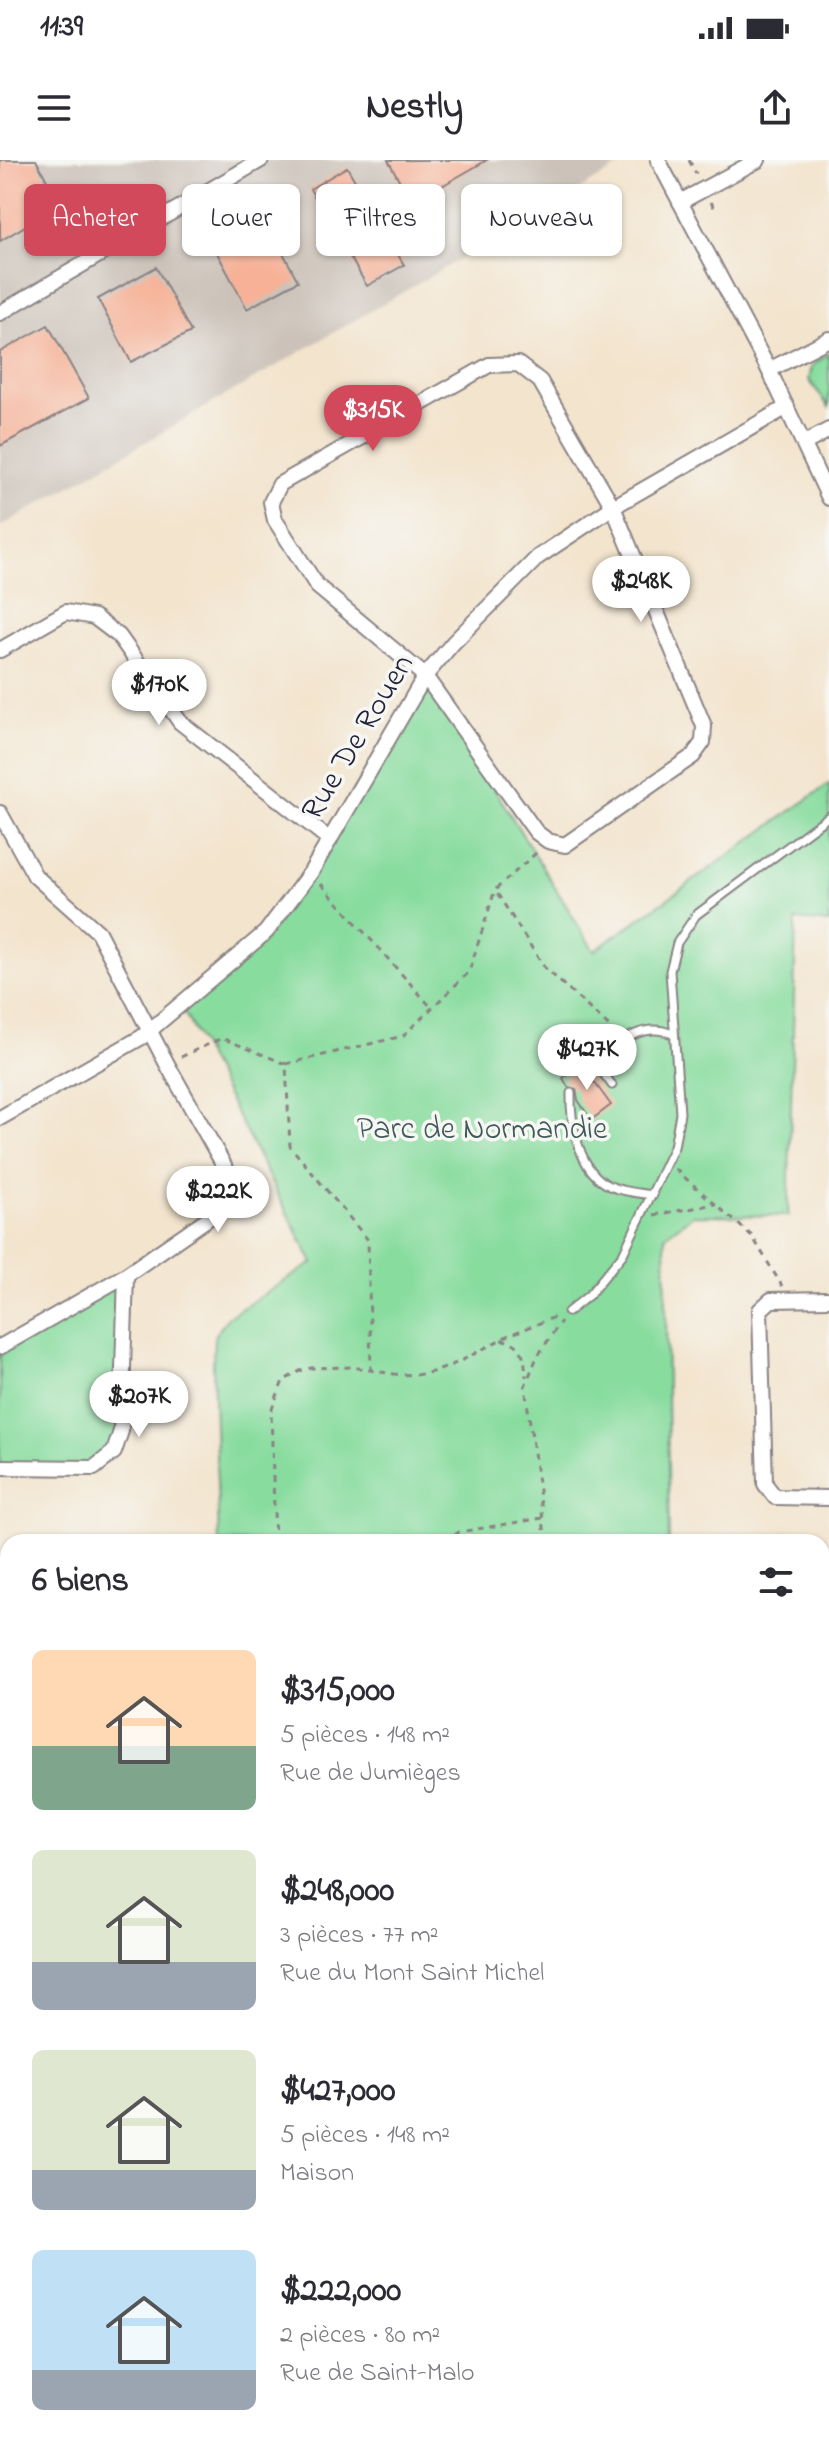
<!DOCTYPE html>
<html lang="fr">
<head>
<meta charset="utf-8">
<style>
	:root { --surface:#fff; --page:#f7f7f7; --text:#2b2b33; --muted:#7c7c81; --accent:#d1495b }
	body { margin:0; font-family:"Indie Flower",sans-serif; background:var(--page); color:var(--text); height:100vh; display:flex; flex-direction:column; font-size:30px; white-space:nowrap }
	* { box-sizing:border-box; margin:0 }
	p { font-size:26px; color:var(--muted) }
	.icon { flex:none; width:44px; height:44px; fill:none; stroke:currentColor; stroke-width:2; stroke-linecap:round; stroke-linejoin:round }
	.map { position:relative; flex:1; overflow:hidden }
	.panel { position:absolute; left:0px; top:1374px; width:830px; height:912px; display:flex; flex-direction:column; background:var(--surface); border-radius:24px 24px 0 0; box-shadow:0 2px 6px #0004 }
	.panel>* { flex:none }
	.hud { position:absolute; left:24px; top:24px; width:782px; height:72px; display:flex; gap:16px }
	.price { position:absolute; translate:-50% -68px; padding:0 18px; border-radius:28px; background:#fff; color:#222; font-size:26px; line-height:52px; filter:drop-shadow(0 2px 4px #0008) }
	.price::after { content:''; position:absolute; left:50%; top:48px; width:24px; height:18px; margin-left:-12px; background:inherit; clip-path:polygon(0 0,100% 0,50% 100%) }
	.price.selected { background:var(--accent); color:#fff }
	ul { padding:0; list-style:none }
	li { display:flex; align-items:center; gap:24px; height:200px; padding:0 32px }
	li span { display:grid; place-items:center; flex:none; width:224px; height:160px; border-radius:12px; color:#555 }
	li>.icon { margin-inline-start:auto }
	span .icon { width:96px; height:96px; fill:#fffc; stroke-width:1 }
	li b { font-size:34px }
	h2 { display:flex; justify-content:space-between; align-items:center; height:96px; padding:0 32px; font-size:34px }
	.pill { padding:0 28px; border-radius:12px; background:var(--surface); box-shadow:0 2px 6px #0004; font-size:28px; line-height:72px }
	.pill.selected { background:var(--accent); color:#fff }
	.status { display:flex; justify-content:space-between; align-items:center; height:56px; padding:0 40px; background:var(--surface); direction:ltr }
	.status svg { height:22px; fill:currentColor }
	header { display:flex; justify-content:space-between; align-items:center; height:104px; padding:0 32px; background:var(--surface); font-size:36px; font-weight:700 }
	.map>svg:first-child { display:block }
	.industrial { fill:#ccc2b9 }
	.green { fill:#87dc9e; stroke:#547f6c; stroke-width:2 }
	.building { fill:#f6b196 }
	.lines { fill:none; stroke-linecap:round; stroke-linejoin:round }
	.lane-casing { stroke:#8a8384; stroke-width:11 }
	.street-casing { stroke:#8a8384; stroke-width:18 }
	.path { stroke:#8a8384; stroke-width:3; stroke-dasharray:6 6; stroke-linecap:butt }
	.lane { stroke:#fff; stroke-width:7 }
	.street { stroke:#fff; stroke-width:14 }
	.labels { text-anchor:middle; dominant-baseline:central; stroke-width:7; stroke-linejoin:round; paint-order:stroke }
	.street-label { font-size:32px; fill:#22223b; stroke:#f6f6f2 }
	.park-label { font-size:32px; fill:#405a59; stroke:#f6f6f2 }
</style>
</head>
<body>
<div class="status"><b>11:39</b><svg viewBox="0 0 49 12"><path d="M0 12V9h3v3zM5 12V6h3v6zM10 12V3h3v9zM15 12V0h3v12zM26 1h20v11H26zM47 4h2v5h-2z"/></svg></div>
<header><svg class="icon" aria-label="menu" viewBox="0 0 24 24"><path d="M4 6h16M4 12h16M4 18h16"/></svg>Nestly<svg class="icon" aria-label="share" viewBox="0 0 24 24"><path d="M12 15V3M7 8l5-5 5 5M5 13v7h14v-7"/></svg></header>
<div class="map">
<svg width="829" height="2286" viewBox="0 0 829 2286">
	<rect width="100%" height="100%" fill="#f6f6f2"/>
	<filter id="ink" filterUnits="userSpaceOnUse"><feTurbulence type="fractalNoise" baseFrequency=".0125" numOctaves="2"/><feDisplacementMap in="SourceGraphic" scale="16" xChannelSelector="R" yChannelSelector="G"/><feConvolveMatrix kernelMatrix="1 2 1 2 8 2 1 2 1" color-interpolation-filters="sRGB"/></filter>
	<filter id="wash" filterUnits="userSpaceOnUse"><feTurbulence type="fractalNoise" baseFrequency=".006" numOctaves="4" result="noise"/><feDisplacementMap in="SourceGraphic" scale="32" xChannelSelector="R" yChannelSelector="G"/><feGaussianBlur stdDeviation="1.8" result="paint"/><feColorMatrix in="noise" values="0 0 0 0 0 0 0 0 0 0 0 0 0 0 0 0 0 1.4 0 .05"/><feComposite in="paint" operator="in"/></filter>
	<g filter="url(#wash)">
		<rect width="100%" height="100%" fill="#f3e4cd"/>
		<path class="industrial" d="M0 0H627L628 1 0 367Z"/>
		<g class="green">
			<path d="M829 193V247L809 220 812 206Z"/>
			<path d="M425 516 594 791 829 624V763L796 760 788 1056 693 1055 665 1076 669 1382H219L213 1207 214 1177 228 1157 313 1103 181 846 266 772Z"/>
			<path d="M126 1115 121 1271 94 1308 0 1307V1187Z"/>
			<path d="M0 2242 8 2246V2278H58L53 2286H0Z"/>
		</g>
		<g id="blocks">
			<g class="building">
				<path d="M0 0H36L60 45 0 81Z"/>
				<path d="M388 0H487L412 43Z"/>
				<path d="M347 7 404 105 367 126 310 29Z"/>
				<path d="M259 48 298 121 247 149 208 76Z"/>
				<path d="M156 107 191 172 131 202 98 139Z"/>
				<path d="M48 165 89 238 0 286V192Z"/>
				<path d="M581 904 611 945 591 960 578 940 576 929 568 927 563 918Z"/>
			</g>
		</g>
	</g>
	<g filter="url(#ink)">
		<use href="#blocks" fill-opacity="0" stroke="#8a8384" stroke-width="2"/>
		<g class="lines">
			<defs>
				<g id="lane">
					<path d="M612 925 595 902C618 884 644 859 674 875"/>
					<path d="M571 933C570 963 579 1012 610 1026 623 1032 639 1033 653 1035"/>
					<path d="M568 1152 589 1135 623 1094 674 987 680 953 670 811 677 783 696 755 829 656"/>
				</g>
				<g id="street">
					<path d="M658 0 769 210 829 338"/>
					<path d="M680 42 758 0"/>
					<path d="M0 153 261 0"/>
					<path d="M518 204 540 221 613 347 704 566 703 582 693 596 565 685 548 681 536 672 425 516 317 426 275 360 271 342 280 324 489 205Z"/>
					<path d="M769 210 829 179"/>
					<path d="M805 283 829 270"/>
					<path d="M0 490 66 452 94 457 119 476 180 562 330 680"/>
					<path d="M0 653 35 716 98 772 167 904 230 1016 229 1036 220 1050 126 1115 0 1187"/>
					<path d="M0 958 142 877 266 772 311 712 425 516 453 483 538 397 613 347 787 247"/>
					<path d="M829 1139 771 1140 760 1150 765 1324 775 1337 829 1338"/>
					<path d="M0 1307 94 1308 114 1292 121 1271 126 1115"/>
					<path d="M5 1507 3 1558 8 1573"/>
					<path d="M822 1523H829"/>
					<path d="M822 1848 829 1849"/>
					<path d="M0 1910 8 1917"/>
					<path d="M822 2034H829"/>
					<path d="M0 2132 8 2135"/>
					<path d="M822 2221H829"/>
					<path d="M77 2286 81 2278"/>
					<path d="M333 2286 334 2278"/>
				</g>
			</defs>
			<use href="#lane" class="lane-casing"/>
			<use href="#street" class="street-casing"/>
			<g class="path">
				<path d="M689 0 696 14"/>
				<path d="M711 42 717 52"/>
				<path d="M536 693 495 730 544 807 616 873"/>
				<path d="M321 724 432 848"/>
				<path d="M181 897 222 878 286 904 290 986 368 1080 371 1210"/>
				<path d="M286 904 403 876 469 812 495 730"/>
				<path d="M675 1009 752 1076 782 1126"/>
				<path d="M654 1055 716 1044"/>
				<path d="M501 1180C523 1181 525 1198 526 1217"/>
				<path d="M275 1382 271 1251 283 1221 300 1211 311 1208 352 1207 394 1214 416 1215 437 1211 459 1202 507 1176 557 1156"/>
				<path d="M445 1382 459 1372 543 1358"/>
				<path d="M546 1382 525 1226 537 1197 561 1161"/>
				<path d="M0 2283 4 2286"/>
			</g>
			<use href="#lane" class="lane"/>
			<use href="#street" class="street"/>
		</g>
	</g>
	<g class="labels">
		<g class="street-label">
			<text transform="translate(359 578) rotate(-59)">Rue De Rouen</text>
		</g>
		<g class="park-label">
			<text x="482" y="970">Parc de Normandie</text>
		</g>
	</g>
</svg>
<b class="price selected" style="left:373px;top:293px">$315K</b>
<b class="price" style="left:641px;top:464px">$248K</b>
<b class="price" style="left:159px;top:567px">$170K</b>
<b class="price" style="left:587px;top:932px">$427K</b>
<b class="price" style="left:218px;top:1074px">$222K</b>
<b class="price" style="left:139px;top:1279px">$207K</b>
<div class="hud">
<a class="pill selected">Acheter</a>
<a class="pill">Louer</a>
<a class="pill">Filtres</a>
<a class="pill">Nouveau</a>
</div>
<section class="panel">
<h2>6 biens<svg class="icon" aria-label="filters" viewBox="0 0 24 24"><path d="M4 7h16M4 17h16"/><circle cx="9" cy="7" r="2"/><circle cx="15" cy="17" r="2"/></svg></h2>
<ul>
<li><span style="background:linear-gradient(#ffd9b3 60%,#7fa58c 0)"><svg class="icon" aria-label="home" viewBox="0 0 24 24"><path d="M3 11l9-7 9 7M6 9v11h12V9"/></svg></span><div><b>$315,000</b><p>5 pièces · 148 m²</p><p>Rue de Jumièges</p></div></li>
<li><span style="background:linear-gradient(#dfe7d0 70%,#9aa5b1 0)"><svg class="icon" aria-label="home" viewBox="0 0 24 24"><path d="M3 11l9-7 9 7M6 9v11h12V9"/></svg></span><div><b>$248,000</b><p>3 pièces · 77 m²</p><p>Rue du Mont Saint Michel</p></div></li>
<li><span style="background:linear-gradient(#dfe7d0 75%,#9aa5b1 0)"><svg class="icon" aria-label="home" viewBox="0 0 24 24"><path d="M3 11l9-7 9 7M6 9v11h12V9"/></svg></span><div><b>$427,000</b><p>5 pièces · 148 m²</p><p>Maison</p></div></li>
<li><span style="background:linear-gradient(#bfe0f5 75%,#9aa5b1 0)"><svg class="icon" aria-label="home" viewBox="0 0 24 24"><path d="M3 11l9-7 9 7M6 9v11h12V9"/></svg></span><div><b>$222,000</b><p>2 pièces · 80 m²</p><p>Rue de Saint-Malo</p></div></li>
</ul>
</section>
</div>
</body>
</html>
